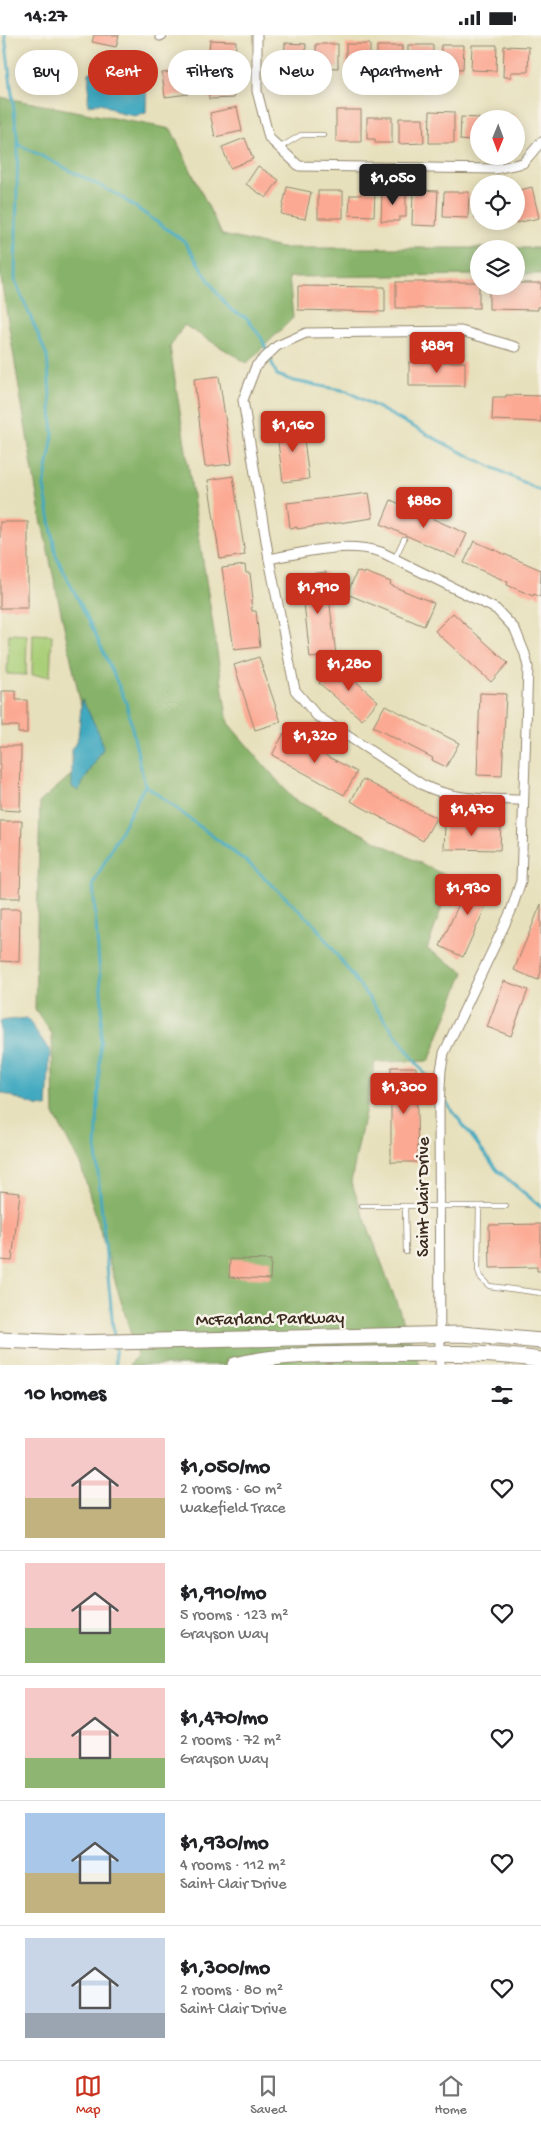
<!DOCTYPE html>
<html lang="en">
<head>
<meta charset="utf-8">
<style>
	:root { --surface:#fff; --page:#f6f6f6; --text:#202124; --muted:#757577; --line:#e0e0e0; --accent:#c8321e }
	body { margin:0; font-family:"Gochi Hand",sans-serif; background:var(--page); color:var(--text); height:100vh; display:flex; flex-direction:column; font-size:19px; white-space:nowrap }
	* { box-sizing:border-box; margin:0 }
	p { font-size:16px; color:var(--muted) }
	.icon { flex:none; width:28px; height:28px; fill:none; stroke:currentColor; stroke-width:2; stroke-linecap:round; stroke-linejoin:round }
	.map { position:relative; height:1330px; overflow:hidden }
	.sheet { display:flex; flex-direction:column; background:var(--surface); flex:1 }
	.sheet>* { flex:none }
	.banner { position:absolute; left:15px; top:15px; width:511px; height:45px; display:flex; gap:10px }
	.needle { width:32px; rotate:181deg }
	.tools { position:absolute; left:470px; top:75px; display:grid; gap:10px }
	.tools a { display:grid; place-items:center; width:55px; height:55px; border-radius:50%; background:var(--surface); box-shadow:0 2px 12px #0003; font-size:25px }
	.price { position:absolute; translate:-50% -42px; padding:0 11px; border-radius:5px; background:var(--accent); color:#fff; font-size:16px; line-height:32px; filter:drop-shadow(0 1px 2px #0008) }
	.price::after { content:''; position:absolute; left:50%; top:30px; width:15px; height:11px; margin-left:-8px; background:inherit; clip-path:polygon(0 0,100% 0,50% 100%) }
	.price.active { background:#222; color:#fff }
	ul { padding:0; list-style:none }
	li { display:flex; align-items:center; gap:15px; height:125px; padding:0 25px }
	li+li { border-top:1px solid var(--line) }
	li span { display:grid; place-items:center; flex:none; width:140px; height:100px; border-radius:0px; color:#555 }
	li>.icon { margin-inline-start:auto }
	span .icon { width:60px; height:60px; fill:#fffc; stroke-width:1 }
	li b { font-size:21px }
	h2 { display:flex; justify-content:space-between; align-items:center; height:60px; padding:0 25px; font-size:21px }
	.tag { padding:0 18px; border-radius:22px; background:var(--surface); box-shadow:0 2px 12px #0003; font-size:18px; line-height:45px }
	.tag.active { background:var(--accent); color:#fff }
	.status { display:flex; justify-content:space-between; align-items:center; height:35px; padding:0 25px; background:var(--surface); direction:ltr }
	.status svg { height:14px; fill:currentColor }
	.tab-bar { display:flex; justify-content:space-around; align-items:center; height:70px; border-top:1px solid var(--line); background:var(--surface); font-size:14px; color:var(--muted) }
	.tab-bar a { display:grid; justify-items:center; gap:2px }
	.tab-bar .active { color:var(--accent) }
	.map>svg:first-child { display:block }
	.green { fill:#aacf79; stroke:#727c4c }
	.forest { fill:#87b269; stroke:#616e44 }
	.water { fill:#40a9c0; stroke:#3e6a6f }
	.lines { fill:none; stroke-linecap:round; stroke-linejoin:round }
	.stream { stroke:#40a9c0; stroke-width:3 }
	.building { fill:#fca993 }
	.service-casing { stroke:#91856d; stroke-width:6 }
	.minor-casing { stroke:#91856d; stroke-width:11 }
	.primary-casing { stroke:#91856d; stroke-width:17 }
	.service { stroke:#fff; stroke-width:4.5 }
	.minor { stroke:#fff; stroke-width:9 }
	.primary { stroke:#fff; stroke-width:15 }
	.labels { text-anchor:middle; dominant-baseline:central; stroke-width:5; stroke-linejoin:round; paint-order:stroke }
	.street-label { font-size:18px; fill:#3b2a1e; stroke:#f7f3e8 }
</style>
</head>
<body>
<div class="status"><b>14:27</b><svg viewBox="0 0 49 12"><path d="M0 12V9h3v3zM5 12V6h3v6zM10 12V3h3v9zM15 12V0h3v12zM26 1h20v11H26zM47 4h2v5h-2z"/></svg></div>
<div class="map">
<svg width="541" height="1330" viewBox="0 0 541 1330">
	<rect width="100%" height="100%" fill="#f7f3e8"/>
	<filter id="ink" filterUnits="userSpaceOnUse"><feTurbulence type="fractalNoise" baseFrequency=".02" numOctaves="2"/><feDisplacementMap in="SourceGraphic" scale="10" xChannelSelector="R" yChannelSelector="G"/><feConvolveMatrix kernelMatrix="1 2 1 2 8 2 1 2 1" color-interpolation-filters="sRGB"/></filter>
	<filter id="wash" filterUnits="userSpaceOnUse"><feTurbulence type="fractalNoise" baseFrequency=".0096" numOctaves="4" result="noise"/><feDisplacementMap in="SourceGraphic" scale="20" xChannelSelector="R" yChannelSelector="G"/><feGaussianBlur stdDeviation="1.12" result="paint"/><feColorMatrix in="noise" values="0 0 0 0 0 0 0 0 0 0 0 0 0 0 0 0 0 1.4 0 .05"/><feComposite in="paint" operator="in"/></filter>
	<g filter="url(#wash)">
		<rect width="100%" height="100%" fill="#e7e0bc"/>
		<g class="green">
			<path d="M9 599 27 600 26 640 7 639Z"/>
			<path d="M33 599 52 600 50 641 32 640Z"/>
		</g>
		<path class="forest" d="M0 62 171 94 222 200 281 213H541V239H516V214H479V240L289 242 293 283 247 328 184 290 170 312 228 688 293 764 452 844 427 914 464 937 429 1026 375 1027 351 1147 420 1330H130L137 1320 81 1131 54 1079 52 999 35 974 40 767 92 722 40 479 0 238Z"/>
		<g class="water">
			<path d="M119 22 147 33 146 78 135 81 119 78 101 68 88 70 89 38Z"/>
			<path d="M82 664 100 700 103 714 78 756 72 752V715L78 703Z"/>
			<path d="M27 983 50 1016 47 1072 36 1071 0 1057V986Z"/>
		</g>
		<g class="lines">
			<g class="stream">
				<path d="M5 0 18 109 15 245 47 321 53 400 44 451 56 521 94 596 126 667 145 750 252 831 314 889 438 1057"/>
				<path d="M18 109 118 160 184 206 217 258 231 275 247 283 262 304 277 340 294 346 347 356 449 411 541 456"/>
				<path d="M442 1062 497 1135 541 1172"/>
				<path d="M114 1303 96 1117 102 969 93 849 145 750"/>
				<path d="M115 1311 116 1330"/>
			</g>
		</g>
		<g id="blocks">
			<g class="building">
				<path d="M94 0H119L116 12 92 7Z"/>
				<path d="M210 5 236 6 235 24 231 23V31L201 29V16H209Z"/>
				<path d="M285 8 306 9 305 36 284 35Z"/>
				<path d="M316 9H338V33L316 32Z"/>
				<path d="M346 9H370V34L346 35Z"/>
				<rect x="408" y="10" width="25" height="32"/>
				<path d="M441 10H464L463 34 440 33Z"/>
				<path d="M472 10H497L496 36 471 35Z"/>
				<rect x="377" y="11" width="25" height="24"/>
				<path d="M504 11 529 12 528 37H511V42H503Z"/>
				<path d="M185 35 188 59 165 62 162 38Z"/>
				<path d="M209 39H234V63L209 64Z"/>
				<path d="M237 72 242 96 215 102 210 78Z"/>
				<rect x="336" y="75" width="25" height="32"/>
				<path d="M430 76 454 77V108H429Z"/>
				<rect x="492" y="81" width="24" height="3"/>
				<path d="M367 82H392V108H375V104H367Z"/>
				<path d="M461 82 479 83V110L471 109V106L460 105Z"/>
				<path d="M399 83H423L424 108 399 109Z"/>
				<path d="M245 103 253 124 230 133 222 112Z"/>
				<path d="M258 131 279 145 266 163 246 149Z"/>
				<path d="M287 152 311 157 305 184 281 179Z"/>
				<path d="M532 152 539 183 516 188V156Z"/>
				<path d="M361 155 375 156 374 181 349 180 350 160H361Z"/>
				<path d="M413 155 438 156 436 191 412 190Z"/>
				<rect x="318" y="156" width="25" height="27"/>
				<path d="M382 156H406V182H399V186H381Z"/>
				<path d="M444 157H469L468 183 443 182Z"/>
				<rect x="475" y="158" width="4" height="25"/>
				<rect x="396" y="247" width="83" height="26"/>
				<path d="M516 248H541V272H538V275L489 274V251H516Z"/>
				<path d="M298 251 385 252V277L298 275Z"/>
				<rect x="409" y="327" width="56" height="24"/>
				<path d="M219 341 232 429 205 432 194 344Z"/>
				<path d="M506 360 541 361V387L492 385 493 362H506Z"/>
				<path d="M302 389 309 444 283 447 277 399H279L278 392Z"/>
				<path d="M233 441 245 520 220 524 208 445Z"/>
				<path d="M369 458 373 483 297 494V492L290 493 287 468Z"/>
				<path d="M391 465 467 499 456 523 381 489Z"/>
				<rect x="0" y="487" width="28" height="86"/>
				<path d="M474 506 541 535 540 562 534 559 533 561 507 550 508 547 464 528Z"/>
				<path d="M245 530 246 538H250L253 564 251 565 252 576H256L260 612 234 615 222 533Z"/>
				<path d="M357 536 364 539 365 537 391 547 390 550 434 568 424 591 347 559Z"/>
				<path d="M326 537 336 620 310 623 301 540Z"/>
				<path d="M453 578 508 628 491 647 435 596Z"/>
				<path d="M259 622 281 687 255 695 234 630Z"/>
				<path d="M336 629 378 666 362 685 319 648Z"/>
				<path d="M2 656H16V665H27V698H18V691H2Z"/>
				<path d="M480 658 506 659 502 741 477 740Z"/>
				<path d="M385 670 459 708 446 732 432 725 433 723 373 692Z"/>
				<path d="M284 698 357 737 344 760 272 720Z"/>
				<path d="M0 711H21L20 776 0 775Z"/>
				<path d="M363 744 436 783 423 806 351 766Z"/>
				<path d="M0 786H22L20 863H0Z"/>
				<path d="M445 789 501 790 500 815 444 814Z"/>
				<path d="M472 840 495 851 463 922 440 911Z"/>
				<path d="M541 869V937L538 945 514 935Z"/>
				<path d="M0 874H20L19 927 0 926Z"/>
				<path d="M504 946 528 955 511 1001 487 992Z"/>
				<path d="M391 1032H416L418 1127H391Z"/>
				<path d="M0 1156 20 1158 12 1226 0 1225Z"/>
				<path d="M541 1189V1236H537V1232L490 1233 489 1190Z"/>
				<path d="M230 1224 271 1225 270 1244 229 1242Z"/>
			</g>
		</g>
	</g>
	<g filter="url(#ink)">
		<use href="#blocks" fill-opacity="0" stroke="#91856d" stroke-width="1"/>
		<g class="lines">
			<defs>
				<g id="service">
					<path d="M279 113 301 100H323"/>
					<path d="M395 523 404 504"/>
					<path d="M362 1171H506"/>
					<path d="M405 1171 406 1217"/>
					<path d="M479 1171 478 1235 480 1242 489 1251 541 1258"/>
				</g>
				<g id="minor">
					<path d="M257 0V56L269 103 299 131 495 134 523 128 541 107"/>
					<path d="M160 1 162 0"/>
					<path d="M516 312 461 296 306 298 277 311 256 331 243 365 269 524 295 655 317 681 423 750C455 766 488 764 523 765"/>
					<path d="M269 524C306 517 344 506 381 517L496 574 515 594 525 619 528 632 521 846 511 876 444 1018 441 1035 439 1070 440 1330"/>
				</g>
				<g id="primary">
					<path d="M0 1305 72 1308 462 1299 541 1306"/>
					<path d="M235 1330C277 1319 321 1320 365 1319 424 1318 483 1316 541 1325"/>
				</g>
			</defs>
			<use href="#service" class="service-casing"/>
			<use href="#minor" class="minor-casing"/>
			<use href="#primary" class="primary-casing"/>
			<use href="#service" class="service"/>
			<use href="#minor" class="minor"/>
			<use href="#primary" class="primary"/>
		</g>
	</g>
	<g class="labels">
		<g class="street-label">
			<text transform="translate(424 1162) rotate(-90)">Saint Clair Drive</text>
			<text transform="translate(270 1285) rotate(-1)">McFarland Parkway</text>
		</g>
	</g>
</svg>
<div class="tools">
<a><svg class="needle" viewBox="-14 -14 28 28"><path d="M0-13l5 13h-10z" fill="#e53935"/><path d="M0 13l5-13h-10z" fill="#757577"/></svg></a>
<a><svg class="icon" aria-label="locate" viewBox="0 0 24 24"><circle cx="12" cy="12" r="6"/><path d="M12 2v4M12 18v4M2 12h4M18 12h4"/></svg></a>
<a><svg class="icon" aria-label="layers" viewBox="0 0 24 24"><path d="M12 4l9 5-9 5-9-5zM3 14l9 5 9-5"/></svg></a>
</div>
<b class="price active" style="left:393px;top:171px">$1,050</b>
<b class="price" style="left:437px;top:339px">$889</b>
<b class="price" style="left:293px;top:418px">$1,160</b>
<b class="price" style="left:424px;top:494px">$880</b>
<b class="price" style="left:318px;top:580px">$1,910</b>
<b class="price" style="left:349px;top:657px">$1,280</b>
<b class="price" style="left:315px;top:729px">$1,320</b>
<b class="price" style="left:472px;top:802px">$1,470</b>
<b class="price" style="left:468px;top:881px">$1,930</b>
<b class="price" style="left:404px;top:1080px">$1,300</b>
<div class="banner">
<a class="tag">Buy</a>
<a class="tag active">Rent</a>
<a class="tag">Filters</a>
<a class="tag">New</a>
<a class="tag">Apartment</a>
</div>
</div>
<section class="sheet">
<h2>10 homes<svg class="icon" aria-label="filters" viewBox="0 0 24 24"><path d="M4 7h16M4 17h16"/><circle cx="9" cy="7" r="2"/><circle cx="15" cy="17" r="2"/></svg></h2>
<ul>
<li><span style="background:linear-gradient(#f6c9c9 60%,#c2b280 0)"><svg class="icon" aria-label="home" viewBox="0 0 24 24"><path d="M3 11l9-7 9 7M6 9v11h12V9"/></svg></span><div><b>$1,050/mo</b><p>2 rooms · 60 m²</p><p>Wakefield Trace</p></div><svg class="icon" aria-label="heart" viewBox="0 0 24 24"><path d="M12 20l-8-8c-3-5 5-10 8-4 3-6 11-1 8 4z"/></svg></li>
<li><span style="background:linear-gradient(#f6c9c9 65%,#8fb573 0)"><svg class="icon" aria-label="home" viewBox="0 0 24 24"><path d="M3 11l9-7 9 7M6 9v11h12V9"/></svg></span><div><b>$1,910/mo</b><p>5 rooms · 123 m²</p><p>Grayson Way</p></div><svg class="icon" aria-label="heart" viewBox="0 0 24 24"><path d="M12 20l-8-8c-3-5 5-10 8-4 3-6 11-1 8 4z"/></svg></li>
<li><span style="background:linear-gradient(#f6c9c9 70%,#8fb573 0)"><svg class="icon" aria-label="home" viewBox="0 0 24 24"><path d="M3 11l9-7 9 7M6 9v11h12V9"/></svg></span><div><b>$1,470/mo</b><p>2 rooms · 72 m²</p><p>Grayson Way</p></div><svg class="icon" aria-label="heart" viewBox="0 0 24 24"><path d="M12 20l-8-8c-3-5 5-10 8-4 3-6 11-1 8 4z"/></svg></li>
<li><span style="background:linear-gradient(#a9c7e8 60%,#c2b280 0)"><svg class="icon" aria-label="home" viewBox="0 0 24 24"><path d="M3 11l9-7 9 7M6 9v11h12V9"/></svg></span><div><b>$1,930/mo</b><p>4 rooms · 112 m²</p><p>Saint Clair Drive</p></div><svg class="icon" aria-label="heart" viewBox="0 0 24 24"><path d="M12 20l-8-8c-3-5 5-10 8-4 3-6 11-1 8 4z"/></svg></li>
<li><span style="background:linear-gradient(#c9d6e8 75%,#9aa5b1 0)"><svg class="icon" aria-label="home" viewBox="0 0 24 24"><path d="M3 11l9-7 9 7M6 9v11h12V9"/></svg></span><div><b>$1,300/mo</b><p>2 rooms · 80 m²</p><p>Saint Clair Drive</p></div><svg class="icon" aria-label="heart" viewBox="0 0 24 24"><path d="M12 20l-8-8c-3-5 5-10 8-4 3-6 11-1 8 4z"/></svg></li>
</ul>
</section>
<nav class="tab-bar">
<a class="active"><svg class="icon" aria-label="map" viewBox="0 0 24 24"><path d="M3 6l6-2 6 2 6-2v14l-6 2-6-2-6 2zM9 4v14M15 6v14"/></svg>Map</a>
<a><svg class="icon" aria-label="saved" viewBox="0 0 24 24"><path d="M7 4h10v16l-5-4-5 4z"/></svg>Saved</a>
<a><svg class="icon" aria-label="home" viewBox="0 0 24 24"><path d="M3 11l9-7 9 7M6 9v11h12V9"/></svg>Home</a>
</nav>
</body>
</html>
